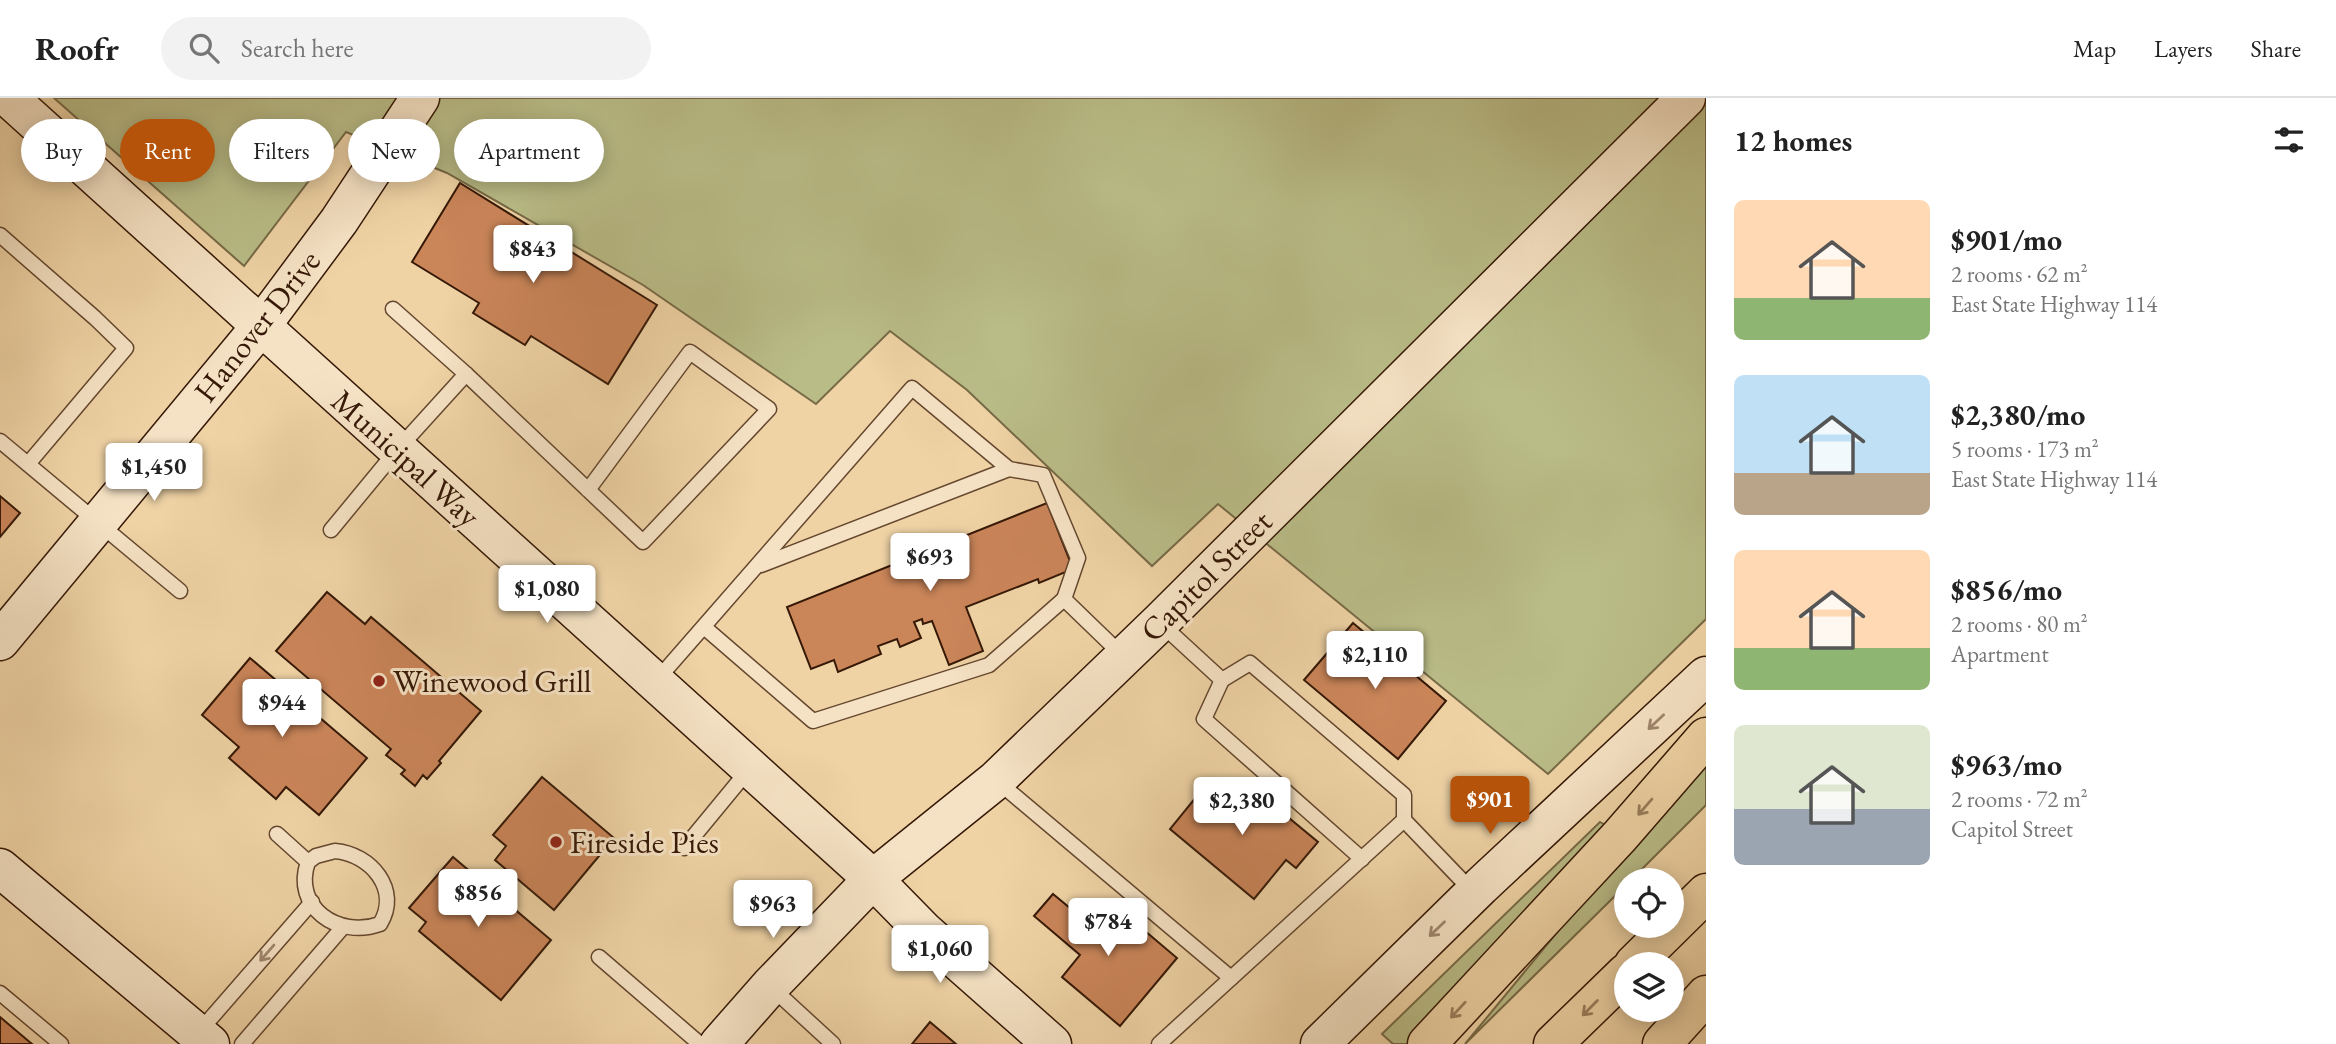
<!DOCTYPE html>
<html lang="en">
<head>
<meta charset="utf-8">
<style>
	:root { --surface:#fff; --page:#f2f2f2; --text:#222; --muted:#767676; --line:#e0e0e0; --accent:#b45309 }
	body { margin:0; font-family:"EB Garamond",serif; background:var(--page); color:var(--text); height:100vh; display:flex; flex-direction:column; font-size:26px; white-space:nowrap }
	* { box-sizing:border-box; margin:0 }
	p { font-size:23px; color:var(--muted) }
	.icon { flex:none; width:38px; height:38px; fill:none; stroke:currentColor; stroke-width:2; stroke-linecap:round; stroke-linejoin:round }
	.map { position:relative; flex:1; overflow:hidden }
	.drawer { display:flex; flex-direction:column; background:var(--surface); width:630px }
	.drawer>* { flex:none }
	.banner { position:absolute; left:21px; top:21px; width:665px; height:63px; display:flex; gap:14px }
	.buttons { position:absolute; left:1614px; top:770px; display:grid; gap:14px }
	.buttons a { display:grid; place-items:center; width:70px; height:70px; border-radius:50%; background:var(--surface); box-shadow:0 4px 18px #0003; font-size:35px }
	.price { position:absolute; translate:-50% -60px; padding:0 16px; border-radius:7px; background:#fff; color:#222; font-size:23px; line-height:46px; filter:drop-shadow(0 2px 4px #0008) }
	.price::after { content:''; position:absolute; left:50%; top:42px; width:21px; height:16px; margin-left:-10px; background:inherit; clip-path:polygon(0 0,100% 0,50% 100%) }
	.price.active { background:var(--accent); color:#fff }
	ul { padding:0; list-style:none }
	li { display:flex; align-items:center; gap:21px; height:175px; padding:0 28px }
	li span { display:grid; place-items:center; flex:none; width:196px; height:140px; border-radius:10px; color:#555 }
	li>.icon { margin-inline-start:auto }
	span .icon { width:84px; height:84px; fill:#fffc; stroke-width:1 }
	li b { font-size:30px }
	h2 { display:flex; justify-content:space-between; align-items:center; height:84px; padding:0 28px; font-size:30px }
	.tag { padding:0 24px; border-radius:32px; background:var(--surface); box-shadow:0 4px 18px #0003; font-size:24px; line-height:63px }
	.tag.active { background:var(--accent); color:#fff }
	header { display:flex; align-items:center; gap:42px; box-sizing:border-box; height:98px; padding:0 35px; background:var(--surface); border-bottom:2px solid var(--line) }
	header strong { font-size:33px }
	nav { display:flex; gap:38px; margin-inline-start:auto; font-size:24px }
	.search { width:490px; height:63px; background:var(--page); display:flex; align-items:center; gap:18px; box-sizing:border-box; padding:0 24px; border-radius:38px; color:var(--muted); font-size:26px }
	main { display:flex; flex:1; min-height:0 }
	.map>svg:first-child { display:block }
	.green { fill:#b9bc87; stroke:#776a46; stroke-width:2 }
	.building { fill:#ca8559; stroke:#351806; stroke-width:2 }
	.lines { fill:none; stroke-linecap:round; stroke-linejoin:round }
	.lane-casing { stroke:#64472e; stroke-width:17 }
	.secondary-casing { stroke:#351806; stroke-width:41 }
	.highway-casing { stroke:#351806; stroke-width:41 }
	.lane { stroke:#f5e2c4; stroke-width:14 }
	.secondary { stroke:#f5e2c4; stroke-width:38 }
	.highway { stroke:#efd3a5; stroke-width:38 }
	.oneway { stroke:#9f876e }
	.oneway2 { stroke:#9b7f5d }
	.poi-dot { fill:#8f2418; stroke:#f5e2c4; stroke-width:2.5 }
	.labels { text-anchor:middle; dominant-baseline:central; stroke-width:6; stroke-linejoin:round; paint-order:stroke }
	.street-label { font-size:32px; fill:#351806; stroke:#f5e2c4 }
	.poi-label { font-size:32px; fill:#351806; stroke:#f5e2c4; text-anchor:start }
</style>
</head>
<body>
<header>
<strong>Roofr</strong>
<div class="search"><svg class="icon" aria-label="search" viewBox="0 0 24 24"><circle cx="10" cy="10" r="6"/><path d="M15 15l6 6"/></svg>Search here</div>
<nav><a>Map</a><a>Layers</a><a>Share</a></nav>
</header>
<main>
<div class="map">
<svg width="1706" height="946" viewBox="0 0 1706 946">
	<rect width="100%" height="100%" fill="#efd3a5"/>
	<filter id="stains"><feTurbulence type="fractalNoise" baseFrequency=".00286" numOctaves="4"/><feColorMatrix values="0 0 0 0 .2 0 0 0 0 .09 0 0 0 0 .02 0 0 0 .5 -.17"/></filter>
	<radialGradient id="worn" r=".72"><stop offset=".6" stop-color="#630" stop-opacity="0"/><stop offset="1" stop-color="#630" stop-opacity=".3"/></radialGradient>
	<g class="green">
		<path d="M54 0H1706V521L1548 676 1218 406 1152 468 967 292 890 233 816 306 643 187 447 75 346 34 244 168Z"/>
		<path d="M1706 654V707L1631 782H1626V787L1465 946Z"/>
		<path d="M1600 724 1607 728 1418 946H1393L1382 936Z"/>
	</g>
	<g class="building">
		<path d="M460 85 657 207 608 286 531 238 525 247 473 215 479 205 412 164Z"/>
		<path d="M0 398 20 415 0 439Z"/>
		<path d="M1047 405 1073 471 1039 485 1038 481 966 509 983 553 949 567 932 523 923 526 922 521 914 524 921 540 900 549 897 541 878 548 881 556 838 574 834 562 811 571 787 509Z"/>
		<path d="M327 494 365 526 371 519 481 613 439 663 441 665 427 681 423 677 415 688 401 676 405 672 386 657 391 651 276 553Z"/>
		<path d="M1353 525 1446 603 1398 661 1304 582Z"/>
		<path d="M250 560 367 660 319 717 286 689 276 701 229 660 239 649 202 617Z"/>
		<path d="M542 679 614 740 554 812 495 762 506 748 493 737Z"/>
		<path d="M1210 682 1247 713 1260 696 1318 744 1296 770 1286 762 1254 801 1170 731Z"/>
		<path d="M453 759 551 842 501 902 419 833 426 824 409 810Z"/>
		<path d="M1053 796 1099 834 1119 811 1177 860 1120 928 1062 879 1080 857 1034 818Z"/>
		<path d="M0 919 32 946H0Z"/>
		<path d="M930 924 956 946H912Z"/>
	</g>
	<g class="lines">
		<defs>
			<g id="lane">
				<path d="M0 137 95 220 126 250 28 366"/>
				<path d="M393 211 466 276"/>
				<path d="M0 343 180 493"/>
				<path d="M331 432 397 352 466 276 643 444 769 311 690 254 588 392"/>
				<path d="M761 467 1009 371"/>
				<path d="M1064 501 1123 558"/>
				<path d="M1160 525 1222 582 1250 565 1404 697V722L1473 794"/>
				<path d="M1222 582 1204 621 1362 761"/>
				<path d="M656 583 912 290 1009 371 1043 377 1078 460 1064 501 989 567 813 623 704 529"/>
				<path d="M996 682 1231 880"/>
				<path d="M277 736 308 764"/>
				<path d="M684 750 750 670"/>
				<path d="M335 753C371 756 401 792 380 826 338 841 292 809 308 764L316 758Z"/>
				<path d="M599 859 700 946"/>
				<path d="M772 890 833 946"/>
				<path d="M0 895 61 946"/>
				<path d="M198 935 312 804"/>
				<path d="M242 946 343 829"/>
				<path d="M1159 946 1404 722"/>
			</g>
			<g id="secondary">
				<path d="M9 0 873 781 924 833 1052 946"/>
				<path d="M0 543 261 228 339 123 420 0"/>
				<path d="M0 770 210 946"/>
				<path d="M719 946 770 888 873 781 996 682 1160 524 1686 0"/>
				<path d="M1320 946 1481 788 1706 578"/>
			</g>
			<g id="highway">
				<path d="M1634 866 1706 795"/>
				<path d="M1427 946 1620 738 1706 639"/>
				<path d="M1553 946 1626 875"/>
				<path d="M1662 946 1706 897"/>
			</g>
		</defs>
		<use href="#lane" class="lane-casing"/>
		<use href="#secondary" class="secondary-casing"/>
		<use href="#highway" class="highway-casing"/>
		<use href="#lane" class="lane"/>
		<use href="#secondary" class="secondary"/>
		<use href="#highway" class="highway"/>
	</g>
	<defs><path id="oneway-shaft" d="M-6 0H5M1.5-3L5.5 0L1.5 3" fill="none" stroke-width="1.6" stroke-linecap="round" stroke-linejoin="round" transform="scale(1.75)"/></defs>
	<g class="oneway">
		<use href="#oneway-shaft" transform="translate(1656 624) rotate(137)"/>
		<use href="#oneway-shaft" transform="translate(1437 831) rotate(136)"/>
		<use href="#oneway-shaft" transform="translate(267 855) rotate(131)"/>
	</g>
	<g class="oneway2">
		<use href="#oneway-shaft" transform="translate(1645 709) rotate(131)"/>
		<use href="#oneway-shaft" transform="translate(1590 910) rotate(135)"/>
		<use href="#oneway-shaft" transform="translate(1458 912) rotate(133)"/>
	</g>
	<g class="poi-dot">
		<circle cx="379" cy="583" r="7"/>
		<circle cx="556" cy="744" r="7"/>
	</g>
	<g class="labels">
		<g class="street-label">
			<text transform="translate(257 228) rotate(-52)">Hanover Drive</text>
			<text transform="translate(406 360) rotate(42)">Municipal Way</text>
			<text transform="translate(1206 478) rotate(-45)">Capitol Street</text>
		</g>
		<g class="poi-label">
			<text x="393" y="583">Winewood Grill</text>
			<text x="570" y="744">Fireside Pies</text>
		</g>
	</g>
	<rect width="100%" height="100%" filter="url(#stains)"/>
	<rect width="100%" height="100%" fill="url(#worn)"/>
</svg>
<div class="buttons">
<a><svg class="icon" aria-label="locate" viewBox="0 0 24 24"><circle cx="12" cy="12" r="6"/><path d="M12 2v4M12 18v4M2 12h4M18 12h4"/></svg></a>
<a><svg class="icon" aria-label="layers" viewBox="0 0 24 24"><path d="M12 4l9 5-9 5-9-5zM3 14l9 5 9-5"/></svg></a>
</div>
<b class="price" style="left:533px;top:187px">$843</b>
<b class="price" style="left:154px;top:405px">$1,450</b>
<b class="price" style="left:930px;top:495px">$693</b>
<b class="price" style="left:547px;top:527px">$1,080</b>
<b class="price" style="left:1375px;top:593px">$2,110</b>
<b class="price" style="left:282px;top:641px">$944</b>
<b class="price active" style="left:1490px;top:738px">$901</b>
<b class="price" style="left:1242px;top:739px">$2,380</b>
<b class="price" style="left:478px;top:831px">$856</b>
<b class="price" style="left:773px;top:842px">$963</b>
<b class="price" style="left:1108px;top:860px">$784</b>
<b class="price" style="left:940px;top:887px">$1,060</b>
<div class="banner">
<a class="tag">Buy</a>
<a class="tag active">Rent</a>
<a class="tag">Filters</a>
<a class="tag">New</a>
<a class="tag">Apartment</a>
</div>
</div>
<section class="drawer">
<h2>12 homes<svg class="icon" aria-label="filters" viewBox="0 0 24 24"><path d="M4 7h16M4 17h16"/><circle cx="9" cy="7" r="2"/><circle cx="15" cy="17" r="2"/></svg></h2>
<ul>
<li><span style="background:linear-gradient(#ffd9b3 70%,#8fb573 0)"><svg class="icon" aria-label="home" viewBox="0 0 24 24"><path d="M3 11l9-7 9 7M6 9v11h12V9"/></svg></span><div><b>$901/mo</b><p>2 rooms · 62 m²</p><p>East State Highway 114</p></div></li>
<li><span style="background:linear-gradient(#bfe0f5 70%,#b9a48a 0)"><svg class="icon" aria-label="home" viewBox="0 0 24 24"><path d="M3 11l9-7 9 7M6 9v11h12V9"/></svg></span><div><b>$2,380/mo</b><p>5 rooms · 173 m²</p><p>East State Highway 114</p></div></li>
<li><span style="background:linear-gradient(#ffd9b3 70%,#8fb573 0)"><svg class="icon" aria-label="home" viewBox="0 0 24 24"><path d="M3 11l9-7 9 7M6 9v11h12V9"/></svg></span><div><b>$856/mo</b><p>2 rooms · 80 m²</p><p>Apartment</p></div></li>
<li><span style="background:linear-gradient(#dfe7d0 60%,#9aa5b1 0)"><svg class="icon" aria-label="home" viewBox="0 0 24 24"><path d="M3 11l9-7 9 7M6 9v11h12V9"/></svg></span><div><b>$963/mo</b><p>2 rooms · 72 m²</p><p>Capitol Street</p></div></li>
</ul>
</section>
</main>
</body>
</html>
